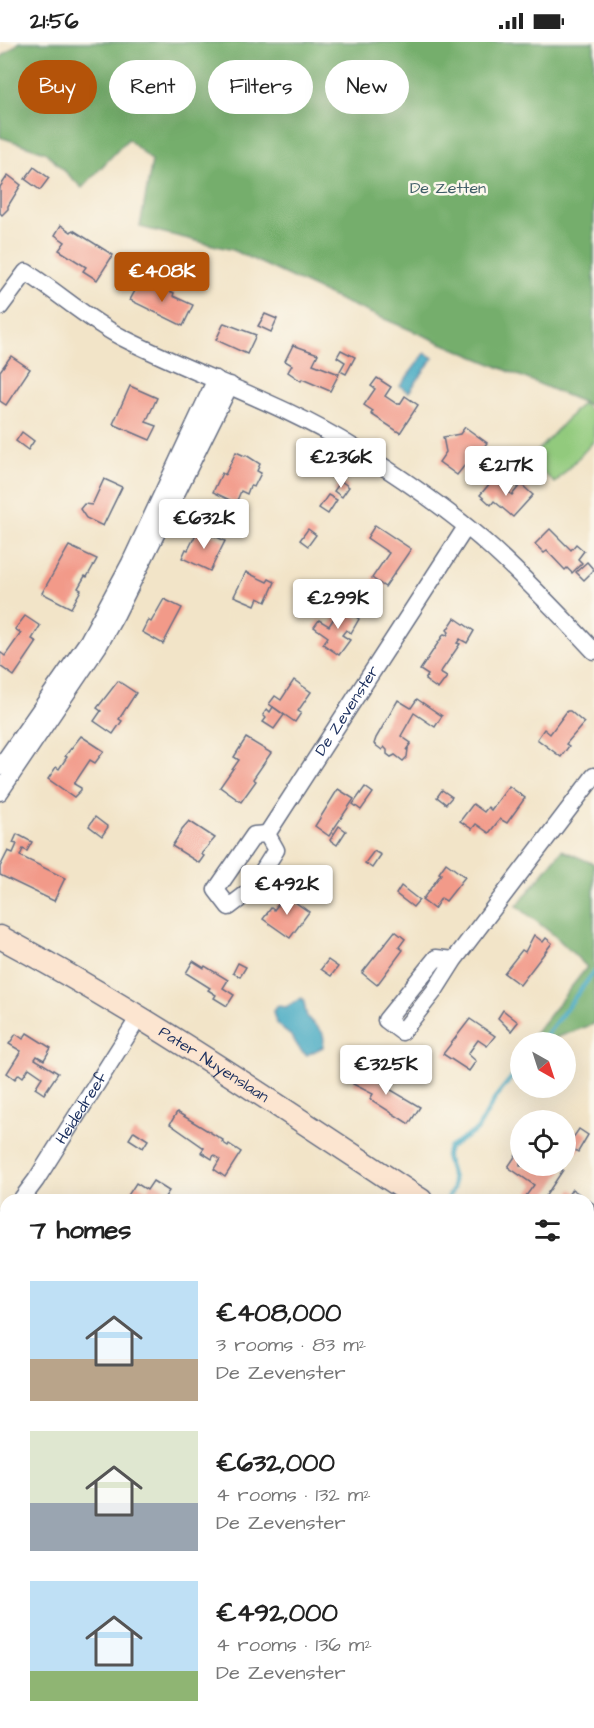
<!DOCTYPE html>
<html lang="en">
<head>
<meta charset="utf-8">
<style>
	:root { --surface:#fff; --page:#f2f2f2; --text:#222; --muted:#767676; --accent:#b45309 }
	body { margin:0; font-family:"Architects Daughter",sans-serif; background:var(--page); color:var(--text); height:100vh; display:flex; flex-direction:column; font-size:22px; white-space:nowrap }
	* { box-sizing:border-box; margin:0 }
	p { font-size:20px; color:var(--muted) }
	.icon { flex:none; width:33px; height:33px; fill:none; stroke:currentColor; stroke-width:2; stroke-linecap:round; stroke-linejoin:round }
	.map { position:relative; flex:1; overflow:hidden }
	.drawer { position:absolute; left:0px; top:1152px; width:594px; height:534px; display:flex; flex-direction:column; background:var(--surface); border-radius:18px 18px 0 0; box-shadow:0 6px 24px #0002 }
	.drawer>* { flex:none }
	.banner { position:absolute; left:18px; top:18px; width:558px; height:54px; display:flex; gap:12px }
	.needle { width:39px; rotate:141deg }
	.tools { position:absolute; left:510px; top:990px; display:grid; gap:12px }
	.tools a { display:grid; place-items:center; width:66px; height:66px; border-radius:50%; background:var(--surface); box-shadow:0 6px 24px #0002; font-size:30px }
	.price { position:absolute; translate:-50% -51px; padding:0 14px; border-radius:6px; background:#fff; color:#222; font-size:20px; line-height:39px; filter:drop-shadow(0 2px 3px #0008) }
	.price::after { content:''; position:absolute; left:50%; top:36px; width:18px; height:14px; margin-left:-9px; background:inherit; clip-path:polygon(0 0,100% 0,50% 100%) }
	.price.selected { background:var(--accent); color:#fff }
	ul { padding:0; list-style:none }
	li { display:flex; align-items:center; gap:18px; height:150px; padding:0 30px }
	li span { display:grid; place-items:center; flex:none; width:168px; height:120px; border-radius:0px; color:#555 }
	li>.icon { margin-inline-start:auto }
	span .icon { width:72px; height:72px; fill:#fffc; stroke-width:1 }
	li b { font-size:26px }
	h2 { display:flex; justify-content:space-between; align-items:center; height:72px; padding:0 30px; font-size:26px }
	.pill { padding:0 21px; border-radius:27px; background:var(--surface); box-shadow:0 6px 24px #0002; font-size:21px; line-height:54px }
	.pill.selected { background:var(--accent); color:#fff }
	.status { display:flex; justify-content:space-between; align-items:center; height:42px; padding:0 30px; background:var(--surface); direction:ltr }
	.status svg { height:16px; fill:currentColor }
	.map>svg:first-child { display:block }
	.green { fill:#92ca7d; stroke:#567c6e; stroke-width:1.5 }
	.forest { fill:#75ae6c; stroke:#486e65; stroke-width:1.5 }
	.water { fill:#41a7c1; stroke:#2e6b90; stroke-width:1.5 }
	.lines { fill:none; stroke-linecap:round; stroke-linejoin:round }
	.stream { stroke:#41a7c1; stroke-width:4.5 }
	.building { fill:#f29a89 }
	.street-casing { stroke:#666e83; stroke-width:19 }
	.secondary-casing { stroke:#666e83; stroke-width:25 }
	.street { stroke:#fff; stroke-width:16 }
	.secondary { stroke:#fce5d0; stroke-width:22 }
	.labels { text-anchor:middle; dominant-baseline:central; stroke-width:5; stroke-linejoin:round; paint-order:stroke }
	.park-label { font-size:16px; fill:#3f5e67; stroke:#fbf7ec }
	.street-label { font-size:16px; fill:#1b2f5e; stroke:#fbf7ec }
</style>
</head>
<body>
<div class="status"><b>21:56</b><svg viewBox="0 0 49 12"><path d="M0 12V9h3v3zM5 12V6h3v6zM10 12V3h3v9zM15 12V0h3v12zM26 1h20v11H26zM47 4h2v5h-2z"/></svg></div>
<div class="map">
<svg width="594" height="1686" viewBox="0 0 594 1686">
	<rect width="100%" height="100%" fill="#fbf7ec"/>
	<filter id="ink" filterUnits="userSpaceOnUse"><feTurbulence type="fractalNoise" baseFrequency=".0167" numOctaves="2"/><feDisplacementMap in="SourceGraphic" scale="12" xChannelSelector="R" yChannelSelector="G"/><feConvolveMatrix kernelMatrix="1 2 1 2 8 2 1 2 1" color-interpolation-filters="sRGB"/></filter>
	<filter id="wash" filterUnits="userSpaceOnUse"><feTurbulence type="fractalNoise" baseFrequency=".008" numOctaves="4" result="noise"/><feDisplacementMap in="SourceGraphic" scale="24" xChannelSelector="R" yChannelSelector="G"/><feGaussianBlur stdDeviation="1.35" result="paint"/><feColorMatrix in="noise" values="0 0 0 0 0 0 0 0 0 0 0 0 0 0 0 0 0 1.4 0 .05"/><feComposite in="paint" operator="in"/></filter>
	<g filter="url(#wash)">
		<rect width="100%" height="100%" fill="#f2e4c8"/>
		<path class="green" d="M582 361 594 372V399L555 441 529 418Z"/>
		<g class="forest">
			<path d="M20 0H594V365L344 260 233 208 140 185 152 119 128 97 82 146 45 110 0 95V16Z"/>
			<path d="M562 808 594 822V982L544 1000H528L587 925 555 894 517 864Z"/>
		</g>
		<g class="water">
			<path d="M425 311 433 316 409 350 400 344Z"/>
			<path d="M302 956C306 962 304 970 308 976 316 987 327 986 323 1005L307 1013C297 1008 297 1000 290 993 281 986 275 983 273 969L277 964 286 965Z"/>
		</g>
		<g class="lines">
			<g class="stream">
				<path d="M541 1000 594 930"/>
				<path d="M447 1158 453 1147V1137L446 1114 449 1106 477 1088 496 1055 520 1025"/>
				<path d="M114 1686 120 1680"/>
			</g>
		</g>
		<g id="blocks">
			<g class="building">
				<path d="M34 125 49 136 40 148 25 137Z"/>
				<path d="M8 133 21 143 8 164V167L2 173 0 171V145Z"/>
				<path d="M61 183 71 190 73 188 113 213 97 238 83 229 86 225 59 208 65 200 55 193Z"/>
				<path d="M141 238 161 248 162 246 174 251 173 254 193 263 183 284 130 258Z"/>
				<path d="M265 272 277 277 271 290 258 284Z"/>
				<path d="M224 281 256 293 247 312 216 298Z"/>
				<path d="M293 303 318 312 313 322 339 332 330 349 302 337 301 339 288 330 292 323 285 319Z"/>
				<path d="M341 308 355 315 346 332 340 329 345 320 337 315Z"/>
				<path d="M11 314 30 327 6 363 0 359V329Z"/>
				<path d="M377 336 391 345 385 354 397 362H400L405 354 418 363 400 391 371 372 373 369 364 363 375 347 371 344Z"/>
				<path d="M130 344 157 356 146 380 157 384 150 398 113 382Z"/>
				<path d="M465 385 487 401 472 420 469 418 457 433 439 420 446 410 443 395 460 392Z"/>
				<path d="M22 390 34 399 28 408 16 399Z"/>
				<path d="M236 410 245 414 246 413 260 422 257 429 261 431 254 445 250 444 247 452 241 449 236 461 213 450 222 431 225 433Z"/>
				<path d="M497 433 503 438 499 442 512 453 521 442 533 453 513 475 494 459 491 463 480 453Z"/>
				<path d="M104 437 122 445 103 484 86 476 80 467 84 462 92 463Z"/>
				<path d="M341 439 349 445 342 455 334 449Z"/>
				<path d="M328 453 337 458 328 472 319 466Z"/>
				<path d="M375 483 411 507 385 545 372 536 389 511 367 496Z"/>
				<path d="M199 486 225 499 210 529 182 516 186 507 188 508Z"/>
				<path d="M308 487 316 493 308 504 300 498Z"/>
				<path d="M550 487 571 508 576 502 584 509 578 517 582 521 572 531 567 526 565 528 547 509 544 511 535 502Z"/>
				<path d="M69 504 97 517 87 535 85 534 78 546 81 548 71 566 42 551Z"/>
				<path d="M587 520 594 528 584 538 576 530Z"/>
				<path d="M246 530 267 540 269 537 275 540 266 560 258 556 255 563 234 554Z"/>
				<path d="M164 557 182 566 163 602 142 590 148 578 151 580Z"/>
				<path d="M341 565 359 577 351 591 346 588 342 593 350 598 339 613 323 602 328 595 314 585 319 578 329 584Z"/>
				<path d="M25 574 40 584 32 597 37 600 14 634 0 624V610L5 614 21 591 15 587Z"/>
				<path d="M455 576 474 589 467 601 460 597 457 601 460 602 440 631 447 635 438 647 425 638 428 633 420 628 444 592 447 593 449 590 447 588Z"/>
				<path d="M294 638 311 650 298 669 301 671 295 680 269 662 275 654 281 658Z"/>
				<path d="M118 639 136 651 119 677 122 679 113 692 94 679 101 669 97 666Z"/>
				<path d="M417 657 442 674 435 685 414 671 401 694 411 701 406 708 408 707 407 715 403 719 395 713 391 715 387 712V708L384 705 382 708 374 702 376 696 398 658 411 666Z"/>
				<path d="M273 665 284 673 274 687 263 680 266 676 263 673 267 667 270 670Z"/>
				<path d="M567 669H570L584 681 566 702 569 704 561 715 537 697 544 687 550 692Z"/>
				<path d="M81 694 104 709 95 721 90 718 74 742 81 746V748L74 755 48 737 56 725 59 727 67 715 65 714Z"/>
				<path d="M246 696 271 711 253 737 256 739 241 760 220 745 239 718 234 715Z"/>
				<path d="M509 744 525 756 507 781 500 777 489 791 476 782 472 787 460 779 473 762 484 770 488 765 491 768Z"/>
				<path d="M365 745 373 751 361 768 353 762Z"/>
				<path d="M338 747 354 757 329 794 315 784Z"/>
				<path d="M442 748 452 755 446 762 437 755Z"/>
				<path d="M95 775 108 785 102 794 89 784Z"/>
				<path d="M189 779 215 796 201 812 204 814 199 821 172 804 180 792 182 787Z"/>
				<path d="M339 784 346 789 337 803 330 798Z"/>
				<path d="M17 792 32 800 27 809 23 807 20 814 65 836 54 859 0 833V825L8 809 13 811 17 802 13 801Z"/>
				<path d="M374 809 381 813 372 826 365 821Z"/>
				<path d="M446 821 465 835 446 859 441 856 434 867 422 858 441 832 439 831Z"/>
				<path d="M401 844 419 858 413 865 396 852Z"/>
				<path d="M285 853 309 870 290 896 263 877 271 866 274 868Z"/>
				<path d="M395 889 405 897 399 905 403 908 377 943 362 931Z"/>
				<path d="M534 893 543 900 546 896 552 901 520 943 504 931 522 908 525 910Z"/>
				<path d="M328 918 338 925 331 934 321 927Z"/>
				<path d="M193 919 204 926 205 924 228 938 223 946 234 953 227 964 214 956 216 953 208 948 210 946 186 931Z"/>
				<path d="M238 921 246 925 240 935 233 931Z"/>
				<path d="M503 968 518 980 511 989 498 976Z"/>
				<path d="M470 977 495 994 487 1004 478 998 468 1012 476 1019 469 1029 443 1012Z"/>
				<path d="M27 991 51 1006 44 1018 37 1014 35 1017 58 1031 44 1052 35 1046 42 1035 29 1026 23 1035 19 1032 15 1037 7 1031 21 1009 9 1002 16 992 23 997Z"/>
				<path d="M364 1025 378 1034 376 1037 387 1043 386 1045 420 1065 409 1082 370 1057 373 1052 353 1042Z"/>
				<path d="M177 1070 223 1098 222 1100 228 1104 229 1102 241 1110 225 1135 214 1127 220 1117 214 1113 212 1117 201 1110 204 1106 170 1082Z"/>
				<path d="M579 1087 588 1093 578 1110 568 1103Z"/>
				<path d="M134 1089 148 1098 143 1106 129 1097Z"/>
				<path d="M520 1107V1124H556L563 1128 543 1158H523L534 1143 508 1125Z"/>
				<path d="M153 1139 169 1149 163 1158H125L136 1141 147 1148Z"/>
				<path d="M572 1147 594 1162V1198L592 1201 588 1199V1158H565Z"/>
				<path d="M594 1504V1540L593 1541 588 1539V1514Z"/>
				<path d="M6 1680H32L52 1686H3Z"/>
				<path d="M268 1680H318L315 1686H271L266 1683Z"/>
				<path d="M507 1680H532L529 1686H504Z"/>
			</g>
		</g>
	</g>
	<g filter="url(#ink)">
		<use href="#blocks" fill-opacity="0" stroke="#666e83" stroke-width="1.5"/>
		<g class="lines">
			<defs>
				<g id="street">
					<path d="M0 265 26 230C59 251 88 278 123 296 200 335 283 361 356 407 402 436 456 473 495 509 530 541 562 575 594 609"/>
					<path d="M0 725 88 599 130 521 216 337"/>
					<path d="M0 750 98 605 117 571 230 343"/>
					<path id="s1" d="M267 792 466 485"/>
					<path d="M267 792 276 808 250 849 229 865 216 848 254 793Z"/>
					<path d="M454 918 436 916 386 978 402 990 435 948 454 918 594 734"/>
					<path id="s2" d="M21 1158 36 1138 139 975"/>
					<path d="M0 1179 6 1174"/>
					<path d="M588 1383 594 1371"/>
					<path d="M0 1471 6 1455"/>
					<path d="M0 1605 6 1608"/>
					<path d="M160 1680 173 1686"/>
					<path d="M441 1686 444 1680"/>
				</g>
				<g id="secondary">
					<path id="s3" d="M0 895C146 973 283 1067 421 1158"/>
					<path d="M588 1266 594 1270"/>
				</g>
			</defs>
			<use href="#street" class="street-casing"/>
			<use href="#secondary" class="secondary-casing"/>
			<use href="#street" class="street"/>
			<use href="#secondary" class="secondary"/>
		</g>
	</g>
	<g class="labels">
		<g class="park-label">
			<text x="448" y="146">De Zetten</text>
		</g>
		<g class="street-label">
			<text stroke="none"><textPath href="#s1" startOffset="147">De Zevenster</textPath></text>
			<text stroke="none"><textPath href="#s3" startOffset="249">Pater Nuyenslaan</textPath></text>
			<text stroke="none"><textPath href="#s2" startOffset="110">Heidedreef</textPath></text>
		</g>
	</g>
</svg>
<div class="tools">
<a><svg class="needle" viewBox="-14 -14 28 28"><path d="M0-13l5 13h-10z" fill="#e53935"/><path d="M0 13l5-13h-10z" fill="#767676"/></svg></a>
<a><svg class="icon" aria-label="locate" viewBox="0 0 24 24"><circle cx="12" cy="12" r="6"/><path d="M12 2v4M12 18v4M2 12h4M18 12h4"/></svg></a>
</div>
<b class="price selected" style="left:162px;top:261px">€408K</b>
<b class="price" style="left:341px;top:447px">€236K</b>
<b class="price" style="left:506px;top:455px">€217K</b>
<b class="price" style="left:204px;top:508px">€632K</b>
<b class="price" style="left:338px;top:588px">€299K</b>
<b class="price" style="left:287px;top:874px">€492K</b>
<b class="price" style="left:386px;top:1054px">€325K</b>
<div class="banner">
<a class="pill selected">Buy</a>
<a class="pill">Rent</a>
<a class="pill">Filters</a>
<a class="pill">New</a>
</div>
<section class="drawer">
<h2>7 homes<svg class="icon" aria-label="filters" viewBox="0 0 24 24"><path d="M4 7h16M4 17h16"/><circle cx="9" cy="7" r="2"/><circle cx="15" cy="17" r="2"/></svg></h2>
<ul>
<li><span style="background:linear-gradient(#bfe0f5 65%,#b9a48a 0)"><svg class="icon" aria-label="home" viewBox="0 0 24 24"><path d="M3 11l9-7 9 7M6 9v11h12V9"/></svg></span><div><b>€408,000</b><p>3 rooms · 83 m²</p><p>De Zevenster</p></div></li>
<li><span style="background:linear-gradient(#dfe7d0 60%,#9aa5b1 0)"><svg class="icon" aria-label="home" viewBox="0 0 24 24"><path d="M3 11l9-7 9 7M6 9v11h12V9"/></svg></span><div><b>€632,000</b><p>4 rooms · 132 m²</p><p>De Zevenster</p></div></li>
<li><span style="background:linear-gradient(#bfe0f5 75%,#8fb573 0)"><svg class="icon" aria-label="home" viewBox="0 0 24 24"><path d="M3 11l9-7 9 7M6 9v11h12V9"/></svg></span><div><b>€492,000</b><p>4 rooms · 136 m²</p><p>De Zevenster</p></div></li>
</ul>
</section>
</div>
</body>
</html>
